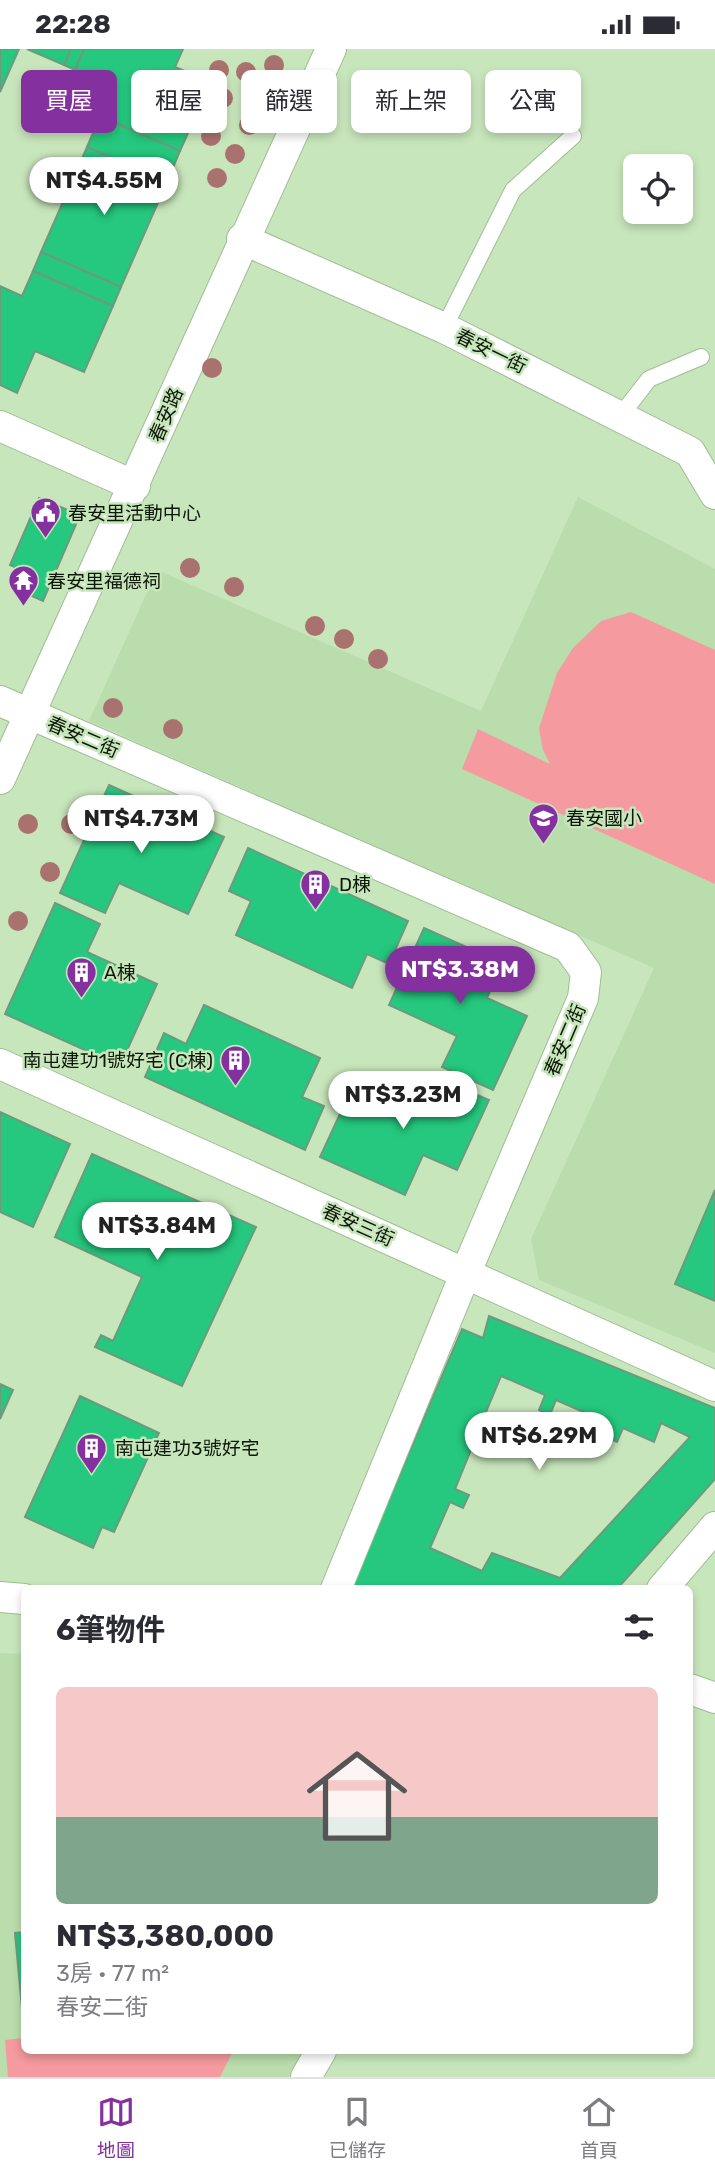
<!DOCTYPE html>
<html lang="zh-TW">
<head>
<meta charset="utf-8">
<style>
	:root { --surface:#fff; --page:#f7f7f7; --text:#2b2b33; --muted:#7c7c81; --line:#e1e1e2; --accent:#84309f }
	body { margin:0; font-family:Rubik,"Noto Sans TC",sans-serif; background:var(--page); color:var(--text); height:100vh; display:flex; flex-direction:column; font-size:26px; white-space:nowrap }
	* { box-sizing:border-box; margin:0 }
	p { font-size:23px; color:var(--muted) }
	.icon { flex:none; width:38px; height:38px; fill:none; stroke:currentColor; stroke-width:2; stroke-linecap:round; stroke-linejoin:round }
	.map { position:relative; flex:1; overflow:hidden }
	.details { position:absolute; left:21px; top:1536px; width:672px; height:469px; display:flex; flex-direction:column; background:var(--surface); border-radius:10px; box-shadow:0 4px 10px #0003 }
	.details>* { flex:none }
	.banner { position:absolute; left:21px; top:21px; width:674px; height:63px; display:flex; gap:14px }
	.buttons { position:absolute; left:623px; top:105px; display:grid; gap:14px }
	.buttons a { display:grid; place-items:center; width:70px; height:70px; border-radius:10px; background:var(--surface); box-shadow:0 4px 10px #0003; font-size:35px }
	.price { position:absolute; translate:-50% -60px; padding:0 16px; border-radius:24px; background:#fff; color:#222; font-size:23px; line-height:46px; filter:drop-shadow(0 2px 4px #0008) }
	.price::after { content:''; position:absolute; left:50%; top:42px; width:21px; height:16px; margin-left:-10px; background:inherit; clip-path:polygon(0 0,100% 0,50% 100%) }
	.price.active { background:var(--accent); color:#fff }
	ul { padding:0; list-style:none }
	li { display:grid; align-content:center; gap:14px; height:371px; padding:0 35px }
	li span { display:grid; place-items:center; height:217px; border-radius:10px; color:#555 }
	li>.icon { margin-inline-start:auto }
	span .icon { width:126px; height:126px; fill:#fffc; stroke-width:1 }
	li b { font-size:30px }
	h2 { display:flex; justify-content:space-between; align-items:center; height:84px; padding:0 35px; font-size:30px }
	.pill { padding:0 24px; border-radius:10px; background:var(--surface); box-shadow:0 4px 10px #0003; font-size:24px; line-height:63px }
	.pill.active { background:var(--accent); color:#fff }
	.status { display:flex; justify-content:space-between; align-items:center; height:49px; padding:0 35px; background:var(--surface); direction:ltr }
	.status svg { height:19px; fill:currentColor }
	.dock { display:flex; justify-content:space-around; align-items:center; height:98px; border-top:2px solid var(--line); background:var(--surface); font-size:19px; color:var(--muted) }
	.dock a { display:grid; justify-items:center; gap:4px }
	.dock .active { color:var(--accent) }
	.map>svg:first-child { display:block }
	.built { fill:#baddad }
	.green { fill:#f59a9e }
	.building { fill:#25c87e; stroke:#6c9a7d; stroke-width:2; fill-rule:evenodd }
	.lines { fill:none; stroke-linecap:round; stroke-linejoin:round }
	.service-casing { stroke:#9fbd94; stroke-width:18 }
	.minor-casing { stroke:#9fbd94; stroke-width:32 }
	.service { stroke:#fff; stroke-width:16 }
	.minor { stroke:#fff; stroke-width:30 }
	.tree { fill:#aa726e }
	.labels { text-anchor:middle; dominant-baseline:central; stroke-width:5; stroke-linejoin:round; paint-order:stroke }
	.street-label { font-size:19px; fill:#0e1809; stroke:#c8e6bc }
	.poi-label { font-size:19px; fill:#0e1809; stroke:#c8e6bc; text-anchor:start }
</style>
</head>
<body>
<div class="status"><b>22:28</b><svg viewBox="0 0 49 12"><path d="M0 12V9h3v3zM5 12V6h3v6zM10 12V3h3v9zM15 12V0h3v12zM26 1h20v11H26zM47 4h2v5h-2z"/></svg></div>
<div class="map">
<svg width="715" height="2028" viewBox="0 0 715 2028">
	<rect width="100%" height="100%" fill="#c8e6bc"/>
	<g class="built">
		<path d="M578 448 715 520V1304L539 1231 531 1190 654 919 89 672 157 521 481 662Z"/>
		<path d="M0 1604 24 1605V2002H304L289 2028H0Z"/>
	</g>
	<g class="green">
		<path d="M631 563 715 601V835L462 720 478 680 550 715 543 701 539 679 557 624 573 599 601 572Z"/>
		<path d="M24 1989V2002H233L220 2028H8L5 1991Z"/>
	</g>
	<g class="building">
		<path d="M0 0H19L0 43Z"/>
		<path d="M27 0H71L64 16Z"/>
		<path d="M71 0H84L75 21 64 16Z"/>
		<path d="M84 0H183L175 18 211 33 180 102 100 67 113 38 75 21Z"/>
		<path d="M100 67 180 102 167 133 87 98Z"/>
		<path d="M87 98 167 133 121 238 41 203Z"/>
		<path d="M41 203 121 238 113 257 33 222Z"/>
		<path d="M33 222 113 257 84 323 35 302 17 344 0 336V237L22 247Z"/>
		<path d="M39 449 80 466 43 552 18 541 26 523 10 516Z"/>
		<path d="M109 736 224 788 188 865 119 834 105 864 60 844Z"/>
		<path d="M248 799 408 872 389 915 367 905 352 939 236 886 251 852 229 842Z"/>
		<path d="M55 854 100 875 87 903 157 935 120 1017 5 965Z"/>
		<path d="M424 879 502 914 487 949 527 967 493 1041 442 1018 457 987 389 956Z"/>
		<path d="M204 956 320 1009 302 1048 324 1057 305 1101 145 1028 164 984 186 995Z"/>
		<path d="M358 1026 417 1053 425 1034 434 1038 438 1029 489 1051 457 1121 423 1106 405 1146 320 1108Z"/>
		<path d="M0 1063 70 1095 33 1178 0 1163Z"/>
		<path d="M92 1105 256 1178 182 1337 95 1298 101 1286 113 1292 142 1228 55 1188Z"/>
		<path d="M715 1141V1252L675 1235Z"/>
		<path d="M489 1267 715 1359V1430L617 1540H351L462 1280 483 1289ZM501 1327 545 1346 539 1361 550 1366 556 1351 611 1375 606 1388 617 1393 623 1379 654 1393 661 1374 690 1388 560 1529 492 1504 482 1522 430 1499 450 1453 463 1459 469 1446 455 1440 477 1386 491 1392 496 1381 481 1375Z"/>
		<path d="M0 1335 13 1341 0 1370Z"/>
		<path d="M80 1347 159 1384 114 1483 102 1478 93 1499 25 1468Z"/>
		<path d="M24 1883V1960H22L15 1884Z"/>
	</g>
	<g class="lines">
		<defs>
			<g id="service">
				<path d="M444 279 513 141 573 87"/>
				<path d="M621 366 649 330 701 308"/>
			</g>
			<g id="minor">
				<path d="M242 190 444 279 690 403 715 445"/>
				<path d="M0 377 135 437"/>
				<path d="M0 652 568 898 586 923 583 949 466 1223 336 1540"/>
				<path d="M0 730 331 0"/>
				<path d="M0 1015 715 1337"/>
				<path d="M662 1540 715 1478"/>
				<path d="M0 1548 24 1550"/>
				<path d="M690 1640 715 1649"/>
				<path d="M306 2028 321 2002"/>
			</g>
		</defs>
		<use href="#service" class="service-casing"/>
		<use href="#minor" class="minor-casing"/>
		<use href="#service" class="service"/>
		<use href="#minor" class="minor"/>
	</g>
	<g class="tree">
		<circle cx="274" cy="16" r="10"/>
		<circle cx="219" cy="21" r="10"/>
		<circle cx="246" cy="23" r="10"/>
		<circle cx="223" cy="49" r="10"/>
		<circle cx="259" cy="50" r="10"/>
		<circle cx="249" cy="76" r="10"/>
		<circle cx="211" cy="87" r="10"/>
		<circle cx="235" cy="105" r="10"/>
		<circle cx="217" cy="129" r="10"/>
		<circle cx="212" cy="319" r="10"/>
		<circle cx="190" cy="519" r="10"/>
		<circle cx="234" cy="538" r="10"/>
		<circle cx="315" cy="577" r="10"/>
		<circle cx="344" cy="590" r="10"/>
		<circle cx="378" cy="610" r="10"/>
		<circle cx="113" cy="659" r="10"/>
		<circle cx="173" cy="680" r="10"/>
		<circle cx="28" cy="775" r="10"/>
		<circle cx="71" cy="775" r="10"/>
		<circle cx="50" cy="823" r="10"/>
		<circle cx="18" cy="872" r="10"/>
	</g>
	<defs>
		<symbol id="civic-pin" viewBox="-11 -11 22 30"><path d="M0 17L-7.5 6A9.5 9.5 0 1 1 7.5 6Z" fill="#84309f" stroke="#c8e6bc"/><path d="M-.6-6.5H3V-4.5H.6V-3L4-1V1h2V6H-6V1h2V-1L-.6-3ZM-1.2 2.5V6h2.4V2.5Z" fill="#fff"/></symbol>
		<symbol id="temple-pin" viewBox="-11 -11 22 30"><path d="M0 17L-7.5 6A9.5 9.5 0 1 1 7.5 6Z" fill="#84309f" stroke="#c8e6bc"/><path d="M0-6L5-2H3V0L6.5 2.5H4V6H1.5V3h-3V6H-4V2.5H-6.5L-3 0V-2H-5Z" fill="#fff"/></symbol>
		<symbol id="school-pin" viewBox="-11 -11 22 30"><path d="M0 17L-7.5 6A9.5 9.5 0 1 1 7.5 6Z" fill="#84309f" stroke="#c8e6bc"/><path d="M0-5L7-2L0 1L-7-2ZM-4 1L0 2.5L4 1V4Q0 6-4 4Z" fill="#fff"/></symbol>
		<symbol id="building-pin" viewBox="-11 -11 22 30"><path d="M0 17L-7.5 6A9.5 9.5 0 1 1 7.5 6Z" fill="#84309f" stroke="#c8e6bc"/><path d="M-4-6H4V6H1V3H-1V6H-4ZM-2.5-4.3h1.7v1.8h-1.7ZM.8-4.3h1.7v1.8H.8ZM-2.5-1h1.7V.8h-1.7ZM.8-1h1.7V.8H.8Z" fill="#fff"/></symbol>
	</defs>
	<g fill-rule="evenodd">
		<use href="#civic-pin" x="28" y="446" width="35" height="47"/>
		<use href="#temple-pin" x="6" y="514" width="35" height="47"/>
		<use href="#school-pin" x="526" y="752" width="35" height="47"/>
		<use href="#building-pin" x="298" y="818" width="35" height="47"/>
		<use href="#building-pin" x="64" y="906" width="35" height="47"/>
		<use href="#building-pin" x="218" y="994" width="35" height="47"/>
		<use href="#building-pin" x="74" y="1382" width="35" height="47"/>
	</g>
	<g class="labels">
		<g class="street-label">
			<text transform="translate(491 302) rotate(26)">春安一街</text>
			<text transform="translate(166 366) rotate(-67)">春安路</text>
			<text transform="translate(83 688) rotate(23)">春安二街</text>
			<text transform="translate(565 991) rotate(-67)">春安二街</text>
			<text transform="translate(358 1176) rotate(24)">春安三街</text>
		</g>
		<g class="poi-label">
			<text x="68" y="464">春安里活動中心</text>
			<text x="47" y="532">春安里福德祠</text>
			<text x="566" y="769">春安國小</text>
			<text x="339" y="835">D棟</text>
			<text x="104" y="923">A棟</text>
			<text x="213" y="1011" text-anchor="end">南屯建功1號好宅 (C棟)</text>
			<text x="115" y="1399">南屯建功3號好宅</text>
		</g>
	</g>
</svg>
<div class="buttons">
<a><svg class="icon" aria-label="locate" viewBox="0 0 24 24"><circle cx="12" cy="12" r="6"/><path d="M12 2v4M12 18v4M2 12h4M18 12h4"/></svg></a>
</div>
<b class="price" style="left:104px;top:168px">NT$4.55M</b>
<b class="price" style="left:141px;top:806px">NT$4.73M</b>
<b class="price active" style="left:460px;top:957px">NT$3.38M</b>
<b class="price" style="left:403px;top:1082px">NT$3.23M</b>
<b class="price" style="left:157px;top:1213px">NT$3.84M</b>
<b class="price" style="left:539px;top:1423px">NT$6.29M</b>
<div class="banner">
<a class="pill active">買屋</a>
<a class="pill">租屋</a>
<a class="pill">篩選</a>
<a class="pill">新上架</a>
<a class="pill">公寓</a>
</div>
<section class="details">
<h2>6筆物件<svg class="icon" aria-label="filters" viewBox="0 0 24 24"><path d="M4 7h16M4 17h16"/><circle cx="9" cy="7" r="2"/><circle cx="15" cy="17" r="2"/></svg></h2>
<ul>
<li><span style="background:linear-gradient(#f6c9c9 60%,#7fa58c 0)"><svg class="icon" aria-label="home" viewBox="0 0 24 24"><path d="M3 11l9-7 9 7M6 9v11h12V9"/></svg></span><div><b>NT$3,380,000</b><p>3房 · 77 m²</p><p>春安二街</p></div></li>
</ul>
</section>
</div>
<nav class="dock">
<a class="active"><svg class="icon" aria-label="map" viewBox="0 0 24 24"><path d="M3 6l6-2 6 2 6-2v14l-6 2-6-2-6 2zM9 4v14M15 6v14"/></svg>地圖</a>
<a><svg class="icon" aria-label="saved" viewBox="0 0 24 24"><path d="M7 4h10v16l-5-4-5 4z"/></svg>已儲存</a>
<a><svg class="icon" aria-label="home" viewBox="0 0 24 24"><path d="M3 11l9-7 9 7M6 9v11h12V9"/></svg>首頁</a>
</nav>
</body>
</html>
